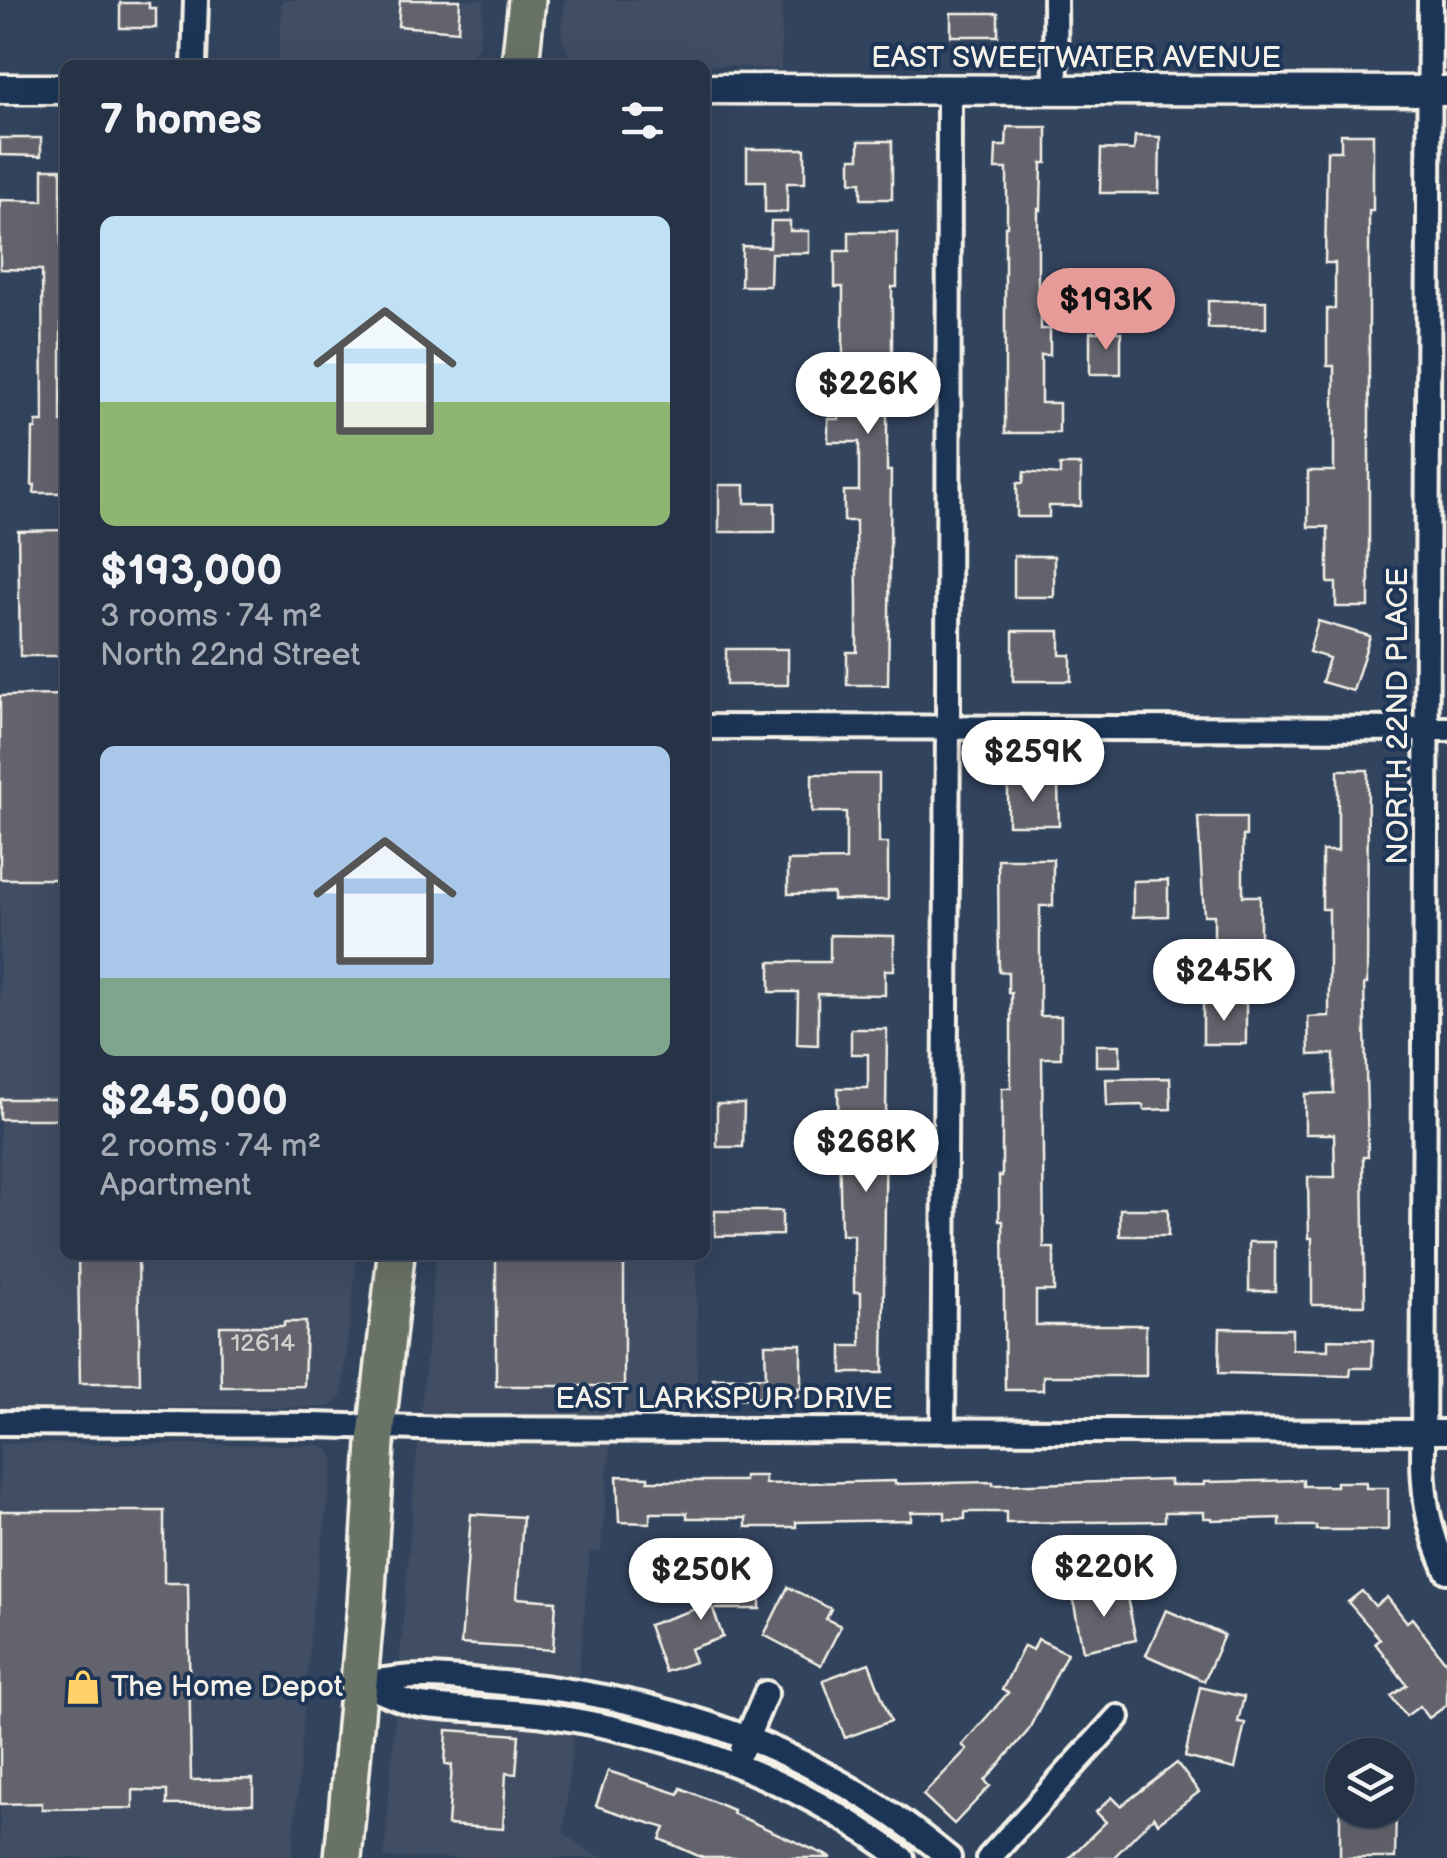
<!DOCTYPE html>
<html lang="en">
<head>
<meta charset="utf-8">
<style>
	:root { --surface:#263246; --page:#2e3a4d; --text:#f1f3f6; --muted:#a4aab3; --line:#424d5f; --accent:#e69b98 }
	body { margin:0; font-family:"Balsamiq Sans",sans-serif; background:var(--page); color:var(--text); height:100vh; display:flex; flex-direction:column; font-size:38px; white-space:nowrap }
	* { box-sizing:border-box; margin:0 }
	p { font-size:32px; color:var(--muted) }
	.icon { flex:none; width:55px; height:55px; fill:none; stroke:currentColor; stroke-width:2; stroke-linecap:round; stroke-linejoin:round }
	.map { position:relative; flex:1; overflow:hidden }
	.panel { position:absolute; left:60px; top:60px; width:650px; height:1200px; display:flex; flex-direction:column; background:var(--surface); border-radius:15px; box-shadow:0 10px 40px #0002,0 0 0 2px var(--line) }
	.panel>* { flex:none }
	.buttons { position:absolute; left:1325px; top:1738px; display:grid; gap:20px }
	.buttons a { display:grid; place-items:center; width:90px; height:90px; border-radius:50%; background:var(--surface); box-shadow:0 10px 40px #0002,0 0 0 2px var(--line); font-size:50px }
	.price { position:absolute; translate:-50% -85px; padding:0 22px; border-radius:35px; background:#fff; color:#222; font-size:32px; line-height:65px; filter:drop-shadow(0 2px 5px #0008) }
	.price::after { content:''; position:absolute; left:50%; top:60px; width:30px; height:22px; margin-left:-15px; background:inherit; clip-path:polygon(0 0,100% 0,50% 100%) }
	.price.active { background:var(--accent); color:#111 }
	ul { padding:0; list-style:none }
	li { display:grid; align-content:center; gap:20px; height:530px; padding:0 40px }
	li span { display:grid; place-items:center; height:310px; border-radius:15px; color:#555 }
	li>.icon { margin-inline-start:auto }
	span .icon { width:180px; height:180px; fill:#fffc; stroke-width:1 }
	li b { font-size:42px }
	h2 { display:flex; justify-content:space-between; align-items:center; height:120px; padding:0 40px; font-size:42px }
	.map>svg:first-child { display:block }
	.built { fill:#404d62 }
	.building { fill:#62646c; stroke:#f4f1e8; stroke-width:2.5 }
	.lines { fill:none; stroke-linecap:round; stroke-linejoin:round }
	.minor-casing { stroke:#f4f1e8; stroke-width:30 }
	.tertiary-casing { stroke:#f4f1e8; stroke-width:35 }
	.primary-casing { stroke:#f4f1e8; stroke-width:42 }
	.minor { stroke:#1d3557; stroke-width:22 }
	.tertiary { stroke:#1d3557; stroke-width:28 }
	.primary { stroke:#697266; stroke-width:35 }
	.labels { text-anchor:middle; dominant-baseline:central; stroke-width:8; stroke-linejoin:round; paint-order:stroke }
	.number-label { font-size:25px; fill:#d0cec9 }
	.street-label { font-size:30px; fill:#f4f1e8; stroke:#1d3557 }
	.poi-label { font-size:30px; fill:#f4f1e8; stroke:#1d3557; text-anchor:start }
</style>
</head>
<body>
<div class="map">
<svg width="1447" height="1858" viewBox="0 0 1447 1858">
	<rect width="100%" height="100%" fill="#32435d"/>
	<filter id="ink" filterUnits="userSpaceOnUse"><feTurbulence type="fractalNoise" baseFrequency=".01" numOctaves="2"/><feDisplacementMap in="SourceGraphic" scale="20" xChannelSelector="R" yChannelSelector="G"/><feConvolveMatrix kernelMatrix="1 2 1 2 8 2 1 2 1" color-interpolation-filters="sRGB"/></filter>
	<g filter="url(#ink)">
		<g class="built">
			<path d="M282 0H484L480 37 478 48 466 60 457 63 278 65Z"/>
			<path d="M565 0H782L781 69 705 65H585L576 62 567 52 563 43 561 34Z"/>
			<path d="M0 719H65V1255H357L342 1395 335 1404 327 1407 0 1408Z"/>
			<path d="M436 1255H697V1412H613L601 1552H590L564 1833 588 1851 605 1858H384L414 1483Z"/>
			<path d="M0 1443 319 1445 329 1450 334 1459 313 1606 292 1858H0Z"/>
		</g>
		<g class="building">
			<path d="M400 0H460L458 31 398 26Z"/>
			<path d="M120 3H149V8H156V28H120Z"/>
			<rect x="951" y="13" width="47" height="23"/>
			<path d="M1007 127H1047V163H1042L1041 210 1038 209V302H1041V329H1050V355H1041V403H1059V433H1005V226H1007V169H995L996 146H1006Z"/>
			<path d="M1341 134H1373V211H1369V607H1336V583H1328V527H1308V471H1334V366H1327V309H1335V263H1325L1327 151H1341Z"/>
			<path d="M1135 136 1160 137 1159 193H1100L1101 149 1134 150Z"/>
			<path d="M0 138H41V156L0 155Z"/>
			<path d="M859 141H892V199H861V182H851V158H859Z"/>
			<path d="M747 149H805V183H787V212H765V181H747Z"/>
			<path d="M43 169H61V422H65V493H34L35 485H32L33 429H36V422H43L42 270 0 269V200L43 201Z"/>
			<path d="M771 221H790V231H809V253H771L770 286H741L742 246 770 247Z"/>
			<path d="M849 232H897V287H892V373H887V471H891L888 685H847V652H857V601L856 521H844V491H859V442H828V419H839V391H843V287H835V251H849Z"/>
			<rect x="1208" y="301" width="58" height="27"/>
			<rect x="1090" y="332" width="31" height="42"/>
			<path d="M1060 465H1081V506H1049V517H1017V483H1023L1024 472 1060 475Z"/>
			<path d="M719 485H745V503H775V532H719Z"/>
			<path d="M65 530V656H20L18 531Z"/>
			<rect x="1014" y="556" width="40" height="41"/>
			<path d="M1318 621 1370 636 1353 691 1322 682 1329 658 1309 652Z"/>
			<path d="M1013 631H1060V655H1071V681H1013Z"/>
			<rect x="726" y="649" width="62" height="36"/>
			<path d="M65 695V879H0V696Z"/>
			<path d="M1338 770H1368L1367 984H1364L1368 1157H1363L1365 1305H1312V1238H1309L1308 1177H1335L1334 1134H1305V1094L1334 1093V1054L1309 1055 1308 1017 1329 1016V909H1322V851H1338Z"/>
			<path d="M812 774H879V843H888V900H833V893L788 894V861L846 860V812H812Z"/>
			<path d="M1008 785H1058L1059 825H1008Z"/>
			<path d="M1198 817H1246V836H1243V896H1260V939H1214V915H1204Z"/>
			<path d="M998 859H1053V906H1040V1016H1061V1058H1042L1044 1248H1054V1291H1036V1325H1146V1376H1043V1390H1005L1003 1221H999V1176H1002V1088H1011V993H1008V972H999Z"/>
			<path d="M1168 880V916L1133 917V881Z"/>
			<path d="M830 935 894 936V970H885V995L818 994V1045L797 1044 798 992H770V962H830Z"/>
			<rect x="1203" y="1003" width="43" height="41"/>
			<path d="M851 1029H887L883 1373H842V1346H861V1292H854V1235H841L838 1088H868V1054H851Z"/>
			<rect x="1096" y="1045" width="24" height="21"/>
			<path d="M1170 1078 1171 1109 1144 1110 1143 1105 1107 1106 1106 1079Z"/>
			<rect x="0" y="1099" width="65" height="20"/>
			<path d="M717 1104H744L743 1147H717Z"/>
			<rect x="1120" y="1209" width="48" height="27"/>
			<path d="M715 1211H782V1235L715 1236Z"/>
			<rect x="1249" y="1242" width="26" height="49"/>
			<path d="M78 1255H138L140 1383H80Z"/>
			<rect x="496" y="1255" width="128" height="131"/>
			<path d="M284 1322H306L304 1386 221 1387 220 1326H284Z"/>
			<path d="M1220 1328 1292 1329V1349L1328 1350V1339L1373 1340 1372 1368H1351L1350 1376 1219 1373Z"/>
			<path d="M765 1344H801V1388H798V1397L713 1399V1378L766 1377Z"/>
			<path d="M617 1476 648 1477V1481H744V1476H765V1484L895 1481V1484L993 1482V1485L1170 1480V1485H1204V1482L1303 1480V1486H1336V1482H1366V1488H1388V1530H1316V1526H1280V1518L1212 1520V1518H1204V1512H1165V1521L1006 1523V1512H965V1519H945V1512H911V1520L796 1522V1527H746V1518H687V1513H650V1523L619 1522Z"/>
			<path d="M0 1511H164V1583H188L191 1780 253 1779V1804L167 1805V1791L133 1790V1808L42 1809V1803L0 1804Z"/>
			<path d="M471 1514 523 1517 517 1598 556 1601 553 1650 461 1644Z"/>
			<path d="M737 1570H760V1609H713L723 1637 690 1649 695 1662 665 1672 648 1625 737 1595Z"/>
			<path d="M788 1587 831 1609 826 1619 841 1626 821 1665 764 1635Z"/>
			<path d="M1125 1588 1136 1640 1083 1651 1073 1599Z"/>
			<path d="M1362 1591 1375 1606 1387 1597 1407 1622 1412 1618 1447 1664V1705L1429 1718 1420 1706 1406 1716 1391 1696 1407 1685 1375 1643 1380 1639 1348 1602Z"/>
			<path d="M1166 1610 1224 1635 1204 1681 1146 1655Z"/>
			<path d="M1038 1639 1067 1653 1028 1731 985 1781 990 1786 954 1824 923 1795 967 1749 962 1745 1008 1693 1002 1690 1024 1646 1033 1650Z"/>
			<path d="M869 1663 891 1721 845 1738 823 1680Z"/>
			<path d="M1200 1687 1244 1697 1238 1722 1245 1723 1235 1769 1185 1757Z"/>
			<path d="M447 1730 519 1735 516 1774 506 1773 503 1829 448 1825 452 1765 445 1764Z"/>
			<path d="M1177 1763 1199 1792 1158 1823 1154 1816 1113 1858H1069L1106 1822 1096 1812 1112 1797 1121 1806Z"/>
			<path d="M608 1771 679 1794 681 1788 733 1810 732 1813 832 1858H703L660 1839 665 1828 596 1806Z"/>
			<path d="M1340 1810H1396L1395 1858H1340Z"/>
		</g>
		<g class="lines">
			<defs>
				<g id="minor">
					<path d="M1055 0 1056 89"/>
					<path d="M1430 0 1423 1462C1424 1504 1430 1533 1447 1571"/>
					<path d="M194 65 196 0"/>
					<path d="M705 727 1447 729"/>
					<path d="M0 1423 312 1425 455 1429 1447 1432"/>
					<path d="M943 1430 948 728 949 90"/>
					<path d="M360 1683C379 1681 400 1677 420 1677 448 1676 476 1681 503 1683 670 1697 820 1750 949 1858"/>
					<path d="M363 1684C381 1691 401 1702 421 1705 463 1711 508 1709 550 1716 678 1735 799 1780 902 1858"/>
					<path d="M742 1750 766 1693"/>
					<path d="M989 1858 1118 1717"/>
				</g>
				<g id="tertiary">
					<path d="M0 89H65"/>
					<path d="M705 89 1447 91"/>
				</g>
				<g id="primary">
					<path d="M520 65 527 0"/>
					<path d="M343 1858 366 1605 377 1427 396 1255"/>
				</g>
			</defs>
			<use href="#minor" class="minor-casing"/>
			<use href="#tertiary" class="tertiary-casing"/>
			<use href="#primary" class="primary-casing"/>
			<use href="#minor" class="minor"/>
			<use href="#tertiary" class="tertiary"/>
			<use href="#primary" class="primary"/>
		</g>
	</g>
	<defs>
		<symbol id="shop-bare" viewBox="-9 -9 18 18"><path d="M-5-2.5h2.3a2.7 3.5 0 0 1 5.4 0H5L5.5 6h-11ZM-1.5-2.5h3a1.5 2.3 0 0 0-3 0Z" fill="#ffd166" stroke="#1d3557" stroke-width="2.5" paint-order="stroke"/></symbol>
	</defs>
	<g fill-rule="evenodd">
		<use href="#shop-bare" x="58" y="1662" width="50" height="50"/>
	</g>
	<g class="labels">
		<g class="number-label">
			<text x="263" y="1343">12614</text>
		</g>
		<g class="street-label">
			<text x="1076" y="58">EAST SWEETWATER AVENUE</text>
			<text transform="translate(1398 716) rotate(-90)">NORTH 22ND PLACE</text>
			<text x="724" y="1399">EAST LARKSPUR DRIVE</text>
		</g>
		<g class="poi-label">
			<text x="111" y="1687">The Home Depot</text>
		</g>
	</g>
</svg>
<div class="buttons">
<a><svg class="icon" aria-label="layers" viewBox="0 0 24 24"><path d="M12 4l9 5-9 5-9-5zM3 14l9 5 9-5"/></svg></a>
</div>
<b class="price active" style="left:1106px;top:353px">$193K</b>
<b class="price" style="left:868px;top:437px">$226K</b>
<b class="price" style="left:1033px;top:805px">$259K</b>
<b class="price" style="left:1224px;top:1024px">$245K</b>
<b class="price" style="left:866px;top:1195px">$268K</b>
<b class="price" style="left:1104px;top:1620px">$220K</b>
<b class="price" style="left:701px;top:1623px">$250K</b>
<section class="panel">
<h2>7 homes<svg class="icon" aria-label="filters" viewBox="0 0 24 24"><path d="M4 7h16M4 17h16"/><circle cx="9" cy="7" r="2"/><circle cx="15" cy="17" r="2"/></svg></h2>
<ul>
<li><span style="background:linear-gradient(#bfe0f5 60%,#8fb573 0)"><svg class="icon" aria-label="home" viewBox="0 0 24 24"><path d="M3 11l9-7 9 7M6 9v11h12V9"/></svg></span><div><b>$193,000</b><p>3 rooms · 74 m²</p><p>North 22nd Street</p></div></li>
<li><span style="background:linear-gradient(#a9c7e8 75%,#7fa58c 0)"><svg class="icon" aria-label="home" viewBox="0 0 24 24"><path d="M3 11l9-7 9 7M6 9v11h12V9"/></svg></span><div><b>$245,000</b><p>2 rooms · 74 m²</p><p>Apartment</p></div></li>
</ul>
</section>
</div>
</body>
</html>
